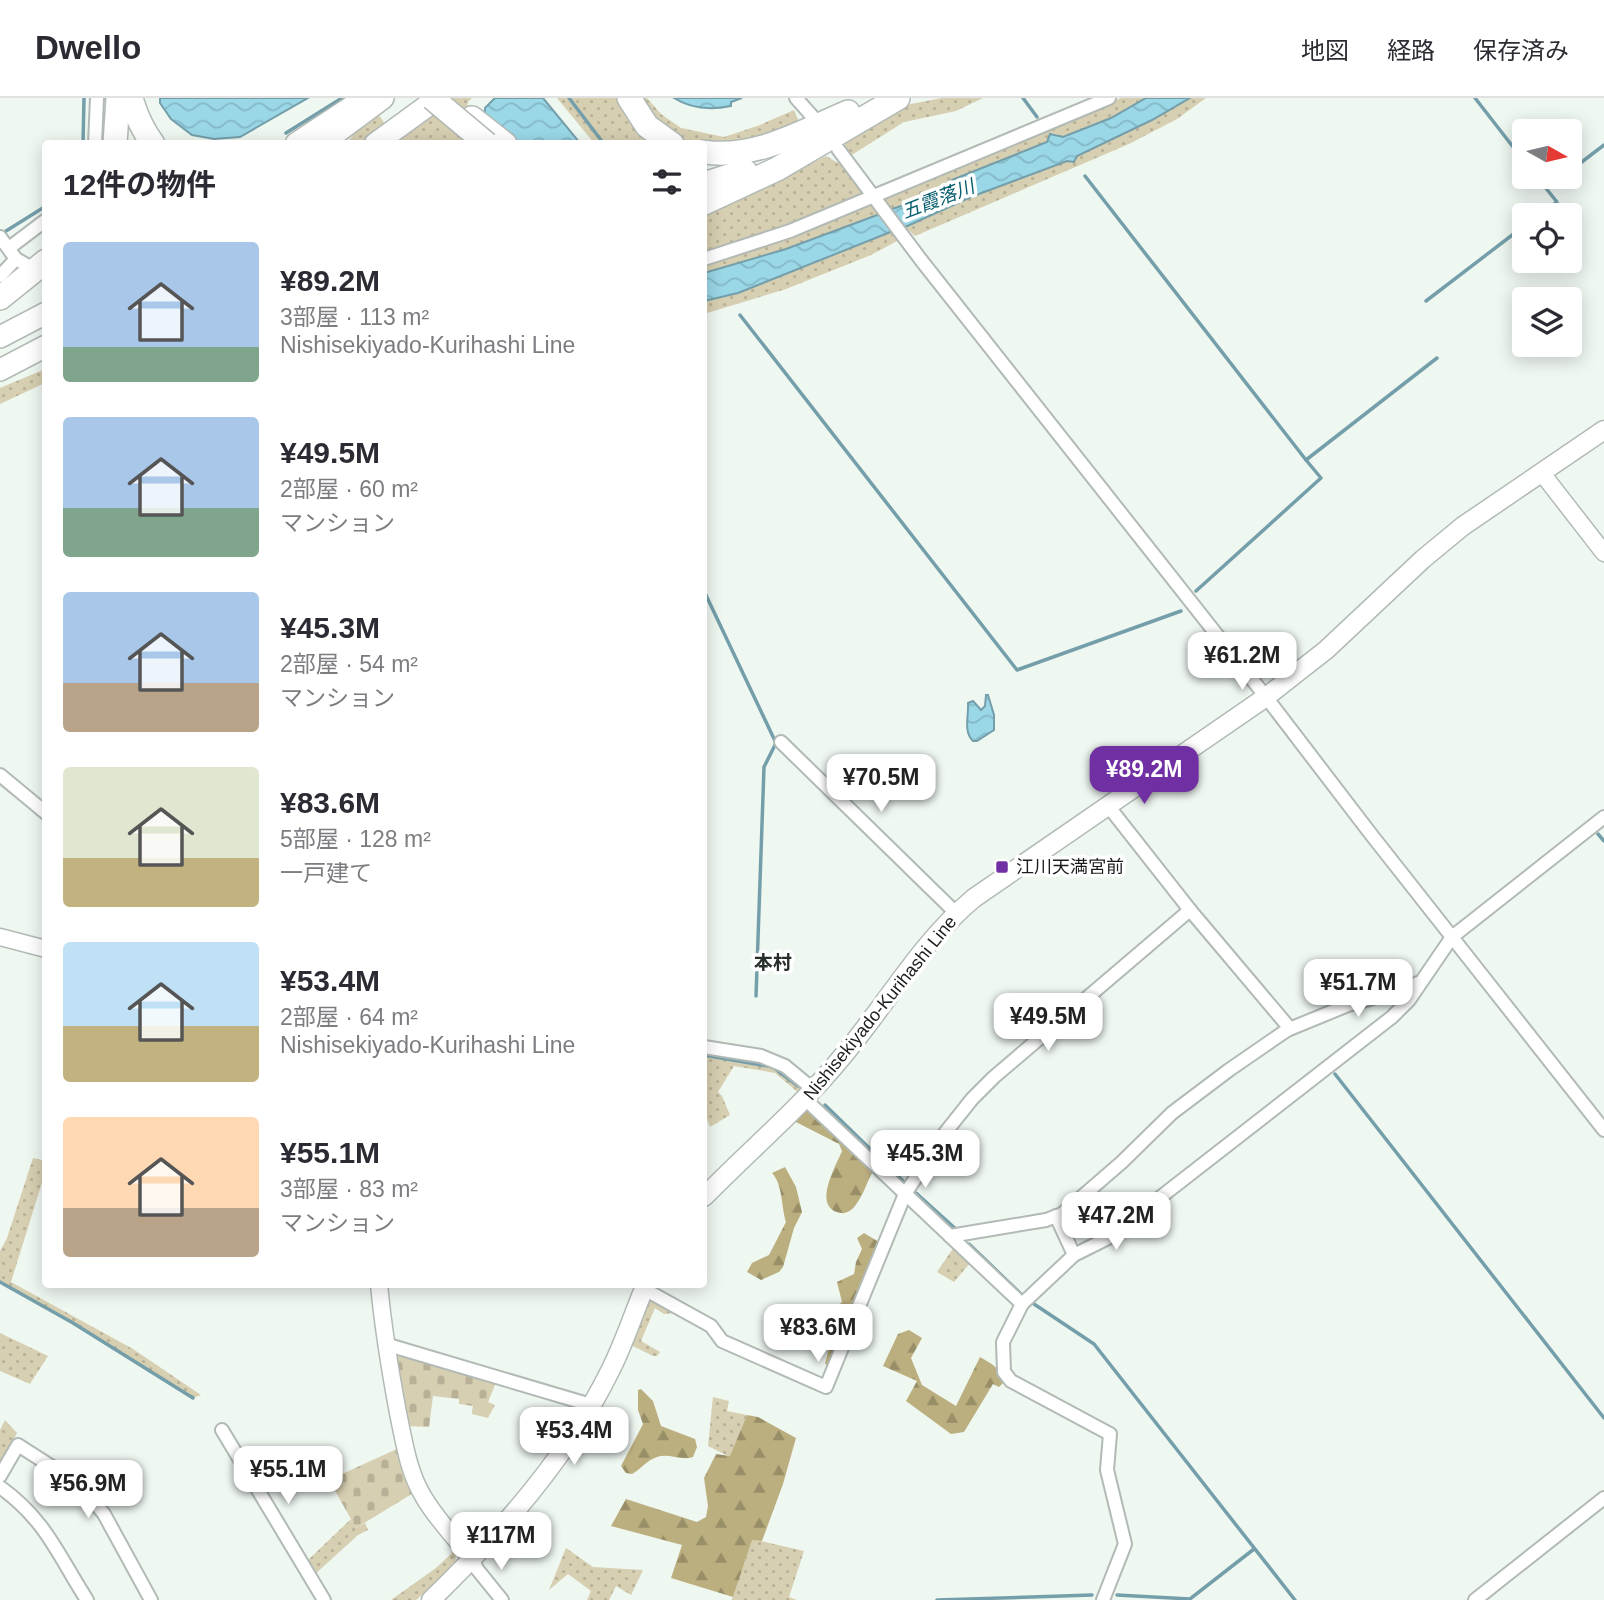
<!DOCTYPE html>
<html lang="ja">
<head>
<meta charset="utf-8">
<style>
	:root { --surface:#fff; --page:#f7f7f7; --text:#2b2b33; --muted:#7c7c81; --line:#e1e1e2; --accent:#712fa4 }
	body { margin:0; font-family:Helvetica,"Noto Sans JP",sans-serif; background:var(--page); color:var(--text); height:100vh; display:flex; flex-direction:column; font-size:26px; white-space:nowrap }
	* { box-sizing:border-box; margin:0 }
	p { font-size:23px; color:var(--muted) }
	.icon { flex:none; width:38px; height:38px; fill:none; stroke:currentColor; stroke-width:2; stroke-linecap:round; stroke-linejoin:round }
	.map { position:relative; flex:1; overflow:hidden }
	.sheet { position:absolute; left:42px; top:42px; width:665px; height:1148px; display:flex; flex-direction:column; background:var(--surface); border-radius:7px; box-shadow:0 4px 18px #0003 }
	.sheet>* { flex:none }
	.needle { width:46px; rotate:98deg }
	.fabs { position:absolute; left:1512px; top:21px; display:grid; gap:14px }
	.fabs a { display:grid; place-items:center; width:70px; height:70px; border-radius:7px; background:var(--surface); box-shadow:0 4px 18px #0003; font-size:35px }
	.price { position:absolute; translate:-50% -60px; padding:0 16px; border-radius:14px; background:#fff; color:#222; font-size:23px; line-height:46px; filter:drop-shadow(0 2px 4px #0008) }
	.price::after { content:''; position:absolute; left:50%; top:42px; width:21px; height:16px; margin-left:-10px; background:inherit; clip-path:polygon(0 0,100% 0,50% 100%) }
	.price.active { background:var(--accent); color:#fff }
	ul { padding:0; list-style:none }
	li { display:flex; align-items:center; gap:21px; height:175px; padding:0 21px }
	li span { display:grid; place-items:center; flex:none; width:196px; height:140px; border-radius:7px; color:#555 }
	li>.icon { margin-inline-start:auto }
	span .icon { width:84px; height:84px; fill:#fffc; stroke-width:1 }
	li b { font-size:30px }
	h2 { display:flex; justify-content:space-between; align-items:center; height:84px; padding:0 21px; font-size:30px }
	header { display:flex; align-items:center; gap:42px; box-sizing:border-box; height:98px; padding:0 35px; background:var(--surface); border-bottom:2px solid var(--line) }
	header strong { font-size:33px }
	nav { display:flex; gap:38px; margin-inline-start:auto; font-size:24px }
	.map>svg:first-child { display:block }
	.grass { fill:url(#grass-dots) }
	.forest { fill:url(#forest-firs) }
	.cemetery { fill:url(#cemetery-stones) }
	.water { fill:url(#water-waves); stroke:#749faa; stroke-width:2 }
	.pier { fill:#eff7f1 }
	.lines { fill:none; stroke-linecap:round; stroke-linejoin:round }
	.stream { stroke:#749faa; stroke-width:3.5 }
	.minor-casing { stroke:#b2bab5; stroke-width:16 }
	.tertiary-casing { stroke:#b2bab5; stroke-width:19 }
	.secondary-casing { stroke:#b2bab5; stroke-width:21 }
	.trunk-casing { stroke:#b2bab5; stroke-width:24 }
	.motorway-casing { stroke:#b2bab5; stroke-width:26 }
	.minor { stroke:#fff; stroke-width:12 }
	.tertiary { stroke:#fff; stroke-width:16 }
	.secondary { stroke:#fff; stroke-width:18 }
	.trunk { stroke:#fff; stroke-width:21 }
	.motorway { stroke:#fff; stroke-width:23 }
	.motorway-bridge-casing { stroke:#b2bab5; stroke-width:26; stroke-linecap:butt }
	.motorway-bridge { stroke:#fff; stroke-width:23 }
	.poi-dot { fill:#712fa4; stroke:#fff; stroke-width:2.5 }
	.labels { text-anchor:middle; dominant-baseline:central; stroke-width:7; stroke-linejoin:round; paint-order:stroke }
	.poi-label { font-size:18px; fill:#1a1d1b; stroke:#fff; text-anchor:start }
	.street-label { font-size:18px; fill:#1a1d1b; stroke:#fff }
	.water-label { font-size:19px; font-style:italic; fill:#085f6f; stroke:#fff }
	.neighbourhood-label { font-size:19px; font-weight:bold; fill:#282e29; stroke:#fff }
</style>
</head>
<body>
<header>
<strong>Dwello</strong>
<nav><a>地図</a><a>経路</a><a>保存済み</a></nav>
</header>
<div class="map">
<svg width="1604" height="1502" viewBox="0 0 1604 1502">
	<defs>
		<pattern id="grass-dots" width="8" height="8" patternUnits="userSpaceOnUse" patternTransform="scale(1.75)"><rect width="8" height="8" fill="#d7cfb1"/><path d="M2 2h.1M6 6h.1" fill="none" stroke="#b8b198" stroke-width="1.8" stroke-linecap="round"/></pattern>
		<pattern id="forest-firs" width="22" height="20" patternUnits="userSpaceOnUse" patternTransform="scale(1.75)"><rect width="22" height="20" fill="#bcaf7f"/><path d="M5 1l3.5 6h-7zM16 11l3.5 6h-7z" fill="#988e67"/></pattern>
		<pattern id="cemetery-stones" width="16" height="16" patternUnits="userSpaceOnUse" patternTransform="scale(1.75)"><rect width="16" height="16" fill="#d7cfb1"/><path d="M2 7V4a2 2 0 0 1 4 0v3zM10 15v-3a2 2 0 0 1 4 0v3z" fill="#b8b198"/></pattern>
		<pattern id="water-waves" width="16" height="10" patternUnits="userSpaceOnUse" patternTransform="scale(1.75)"><rect width="16" height="10" fill="#9ad7e7"/><path d="M0 5q4-4 8 0t8 0" fill="none" stroke="#84b8c6"/></pattern>
	</defs>
	<rect width="100%" height="100%" fill="#eff7f1"/>
	<g class="grass">
		<path d="M452 0H472L468 4 462 45 389 46Z"/>
		<path d="M557 0H621L661 45H594Z"/>
		<path d="M637 0H647L661 16 681 30 724 39 760 27 794 12 800 26 763 42 695 45 680 41 664 31Z"/>
		<path d="M942 0H983L956 13 904 24 850 58 845 47 847 43 906 7Z"/>
		<path d="M1121 0H1146L1111 20 1063 39 1053 35 1047 44 952 82 916 103 891 111 883 101Z"/>
		<path d="M1190 0H1206L1177 21 1129 46 915 138 905 129 971 99 1067 63 1074 64 1077 58 1152 22Z"/>
		<path d="M378 16 386 27 361 45 346 46 359 30Z"/>
		<path d="M826 58 840 66 862 94 859 98 768 135 704 156V115L771 87Z"/>
		<path d="M867 105 874 108 880 116 786 151 704 175V166Z"/>
		<path d="M893 133 899 142 871 157 786 191 704 216V203L738 195Z"/>
		<path d="M45 271V285L0 306V290Z"/>
		<path d="M704 951 777 968 806 990 800 996 775 975 734 968 718 994 722 998 730 1017 710 1029 707 1021 704 1018Z"/>
		<path d="M33 1060 45 1063V1075L11 1184 133 1251 201 1297 193 1300 73 1225 0 1184V1153L7 1140Z"/>
		<path d="M954 1149 970 1165 954 1184 937 1174Z"/>
		<path d="M653 1200 675 1215 664 1216 655 1210 641 1243 660 1254 657 1258H653L627 1245 645 1201Z"/>
		<path d="M0 1235 48 1258 30 1286 0 1273Z"/>
		<path d="M713 1299 729 1303 727 1313 747 1317 730 1359 708 1348Z"/>
		<path d="M5 1322 17 1335 0 1368V1332Z"/>
		<path d="M351 1421 356 1430 365 1425 368 1432 358 1437 313 1478 305 1465Z"/>
		<path d="M752 1441 804 1453 789 1499 797 1502H732Z"/>
		<path d="M566 1450 593 1469 643 1472 631 1497 616 1488 609 1502H587L591 1493 568 1476 549 1492Z"/>
		<path d="M456 1451 455 1466 451 1472 416 1502H391L436 1470Z"/>
	</g>
	<g class="forest">
		<path d="M805 1009 873 1073C867 1084 863 1098 855 1108 852 1112 846 1116 841 1115 811 1110 836 1068 842 1053L839 1046 792 1022Z"/>
		<path d="M785 1069 796 1089 802 1114 794 1130 783 1169 779 1174 761 1182 747 1174 752 1165 769 1157 786 1124C781 1108 783 1087 772 1075Z"/>
		<path d="M864 1135 879 1144 831 1268 825 1266 831 1242 822 1229 824 1221 842 1204 837 1184 854 1176 856 1164 862 1151 857 1140Z"/>
		<path d="M909 1232 922 1240 911 1260 922 1287 956 1308 980 1259C992 1266 1001 1270 1004 1284L999 1289 993 1286 964 1334 951 1336 906 1303 917 1283 883 1268 898 1236Z"/>
		<path d="M641 1291 653 1303 661 1328 695 1341 697 1349 693 1359C681 1363 669 1355 657 1359 647 1362 641 1371 632 1376L626 1375 621 1368 643 1326 638 1312V1292Z"/>
		<path d="M747 1317 758 1319 796 1340 783 1386 762 1443 752 1442 733 1499 671 1480 682 1447 611 1428 626 1401 697 1424 706 1419 708 1408 704 1380 716 1356 730 1358Z"/>
	</g>
	<g class="cemetery">
		<path d="M398 1253 497 1282 488 1304 495 1307 488 1320 472 1316 473 1308 459 1306V1301L433 1298 429 1329 406 1328 394 1255Z"/>
		<path d="M399 1350 415 1394 356 1430 329 1382Z"/>
	</g>
	<g class="water">
		<path d="M160 0H308L240 39 214 41 192 37 171 21 160 5Z"/>
		<path d="M495 0H543L580 45 475 46 484 25 485 10Z"/>
		<path d="M674 0H742L731 4V8C711 12 691 11 674 0Z"/>
		<path d="M1146 0H1190L1152 22 1077 58 1074 64 1067 63 971 99 903 130 889 112 916 103 952 82 1047 44 1050 36 1063 39 1111 20Z"/>
		<path d="M880 116 893 133 738 195 704 203V175L786 151Z"/>
		<path d="M986 597H988L994 617V632L977 643H973C963 634 969 617 968 605L973 603 981 612 985 608Z"/>
	</g>
	<path class="pier" d="M39 200 46 202 45 231 35 237 0 228V218Z"/>
	<g class="lines">
		<g class="stream">
			<path d="M569 0 604 46"/>
			<path d="M1023 0 1037 19"/>
			<path d="M1475 0 1524 63"/>
			<path d="M286 35 342 0"/>
			<path d="M83 46 84 0"/>
			<path d="M1570 73 1604 47"/>
			<path d="M1085 78 1306 362 1437 260"/>
			<path d="M1537 79 1557 104 1539 117"/>
			<path d="M1546 90 1561 79"/>
			<path d="M6 133 46 108"/>
			<path d="M1426 203 1524 128"/>
			<path d="M740 217 1017 572 1181 513"/>
			<path d="M704 493 776 645 764 669 756 898"/>
			<path d="M1196 493 1321 380 1306 362"/>
			<path d="M36 715 46 723"/>
			<path d="M1598 736 1604 743"/>
			<path d="M704 957 773 969 798 988"/>
			<path d="M1335 976 1604 1320"/>
			<path d="M825 1007 904 1084"/>
			<path d="M916 1095 958 1133"/>
			<path d="M969 1146 1020 1195"/>
			<path d="M0 1184 73 1225 193 1300"/>
			<path d="M1034 1206 1094 1246 1295 1502"/>
			<path d="M1117 1497 1190 1501 1254 1451"/>
			<path d="M937 1502 1092 1497"/>
		</g>
		<defs>
			<g id="minor">
				<path d="M796 0 812 18"/>
				<path d="M95 46 97 0"/>
				<path d="M838 51 921 162 1266 599 1370 735 1604 1032"/>
				<path d="M0 139 16 161 25 166"/>
				<path d="M9 150 46 122"/>
				<path d="M704 161 790 133 1109 0"/>
				<path d="M0 178 16 161"/>
				<path d="M781 644 956 815"/>
				<path d="M0 677 46 715"/>
				<path d="M1287 932 1348 907 1405 891 1418 885"/>
				<path d="M704 949 761 958 785 968 814 992"/>
				<path d="M806 1002 1022 1206"/>
				<path d="M1056 1118 1074 1157"/>
				<path d="M950 1138 1046 1122 1062 1116 1122 1064 1172 1015 1229 972 1287 932V927L1190 812 1109 709"/>
				<path d="M644 1191 711 1228 722 1243 826 1289 905 1096 945 1035 972 1001 994 979 1190 812"/>
				<path d="M385 1246 591 1307"/>
				<path d="M222 1332 324 1502"/>
				<path d="M0 1378 18 1347 57 1372 92 1401 104 1416 151 1502"/>
				<path d="M0 1389C46 1422 58 1457 87 1502"/>
				<path d="M473 1462 477 1471 502 1502"/>
				<path d="M1103 1502 1125 1446 1107 1372 1110 1336 1011 1283 1004 1274 1003 1244 1022 1206 1074 1157 1108 1140 1392 919 1409 902 1452 839 1604 719"/>
				<path d="M1475 1502 1604 1400"/>
			</g>
			<g id="tertiary">
				<path d="M1541 374 1604 455"/>
				<path d="M0 839 46 851"/>
				<path d="M379 1186C383 1230 390 1272 398 1315 404 1343 408 1373 423 1398 436 1421 456 1441 473 1462"/>
			</g>
			<g id="secondary">
				<path d="M704 1099C750 1052 800 1010 842 959 887 906 920 845 974 800L1266 599 1326 552 1423 461 1463 428 1604 332"/>
				<path d="M431 1502C501 1434 568 1359 611 1271 625 1243 634 1214 646 1186"/>
			</g>
			<g id="trunk">
				<path d="M321 46 383 0"/>
				<path d="M375 46 438 0"/>
				<path d="M0 239 46 215"/>
				<path d="M0 272 46 248"/>
			</g>
			<g id="motorway">
				<path d="M131 0C136 18 142 31 153 46"/>
				<path d="M629 0 647 28 672 46"/>
				<path d="M472 20 505 46"/>
				<path d="M115 46 118 0"/>
				<path d="M297 46 367 0"/>
				<path d="M704 54C754 62 803 33 848 14"/>
				<path d="M704 86 745 73"/>
				<path d="M704 105 777 71 898 0"/>
				<path d="M0 200 46 163"/>
			</g>
		</defs>
		<use href="#minor" class="minor-casing"/>
		<use href="#tertiary" class="tertiary-casing"/>
		<use href="#secondary" class="secondary-casing"/>
		<use href="#trunk" class="trunk-casing"/>
		<use href="#motorway" class="motorway-casing"/>
		<use href="#minor" class="minor"/>
		<use href="#tertiary" class="tertiary"/>
		<use href="#secondary" class="secondary"/>
		<use href="#trunk" class="trunk"/>
		<use href="#motorway" class="motorway"/>
		<defs>
			<path id="motorway-bridge" d="M432 0 487 46"/>
		</defs>
		<use href="#motorway-bridge" class="motorway-bridge-casing"/>
		<use href="#motorway-bridge" class="motorway-bridge"/>
	</g>
	<rect class="poi-dot" x="995" y="762" width="14" height="14" rx="3.5"/>
	<g class="labels">
		<g class="poi-label">
			<text x="1016" y="769">江川天満宮前</text>
		</g>
		<g class="street-label">
			<text transform="translate(880 910) rotate(-51)">Nishisekiyado-Kurihashi Line</text>
		</g>
		<g class="water-label">
			<text transform="translate(938 101) rotate(-21)">五霞落川</text>
		</g>
		<g class="neighbourhood-label">
			<text x="773" y="864">本村</text>
		</g>
	</g>
</svg>
<div class="fabs">
<a><svg class="needle" viewBox="-14 -14 28 28"><path d="M0-13l5 13h-10z" fill="#e53935"/><path d="M0 13l5-13h-10z" fill="#7c7c81"/></svg></a>
<a><svg class="icon" aria-label="locate" viewBox="0 0 24 24"><circle cx="12" cy="12" r="6"/><path d="M12 2v4M12 18v4M2 12h4M18 12h4"/></svg></a>
<a><svg class="icon" aria-label="layers" viewBox="0 0 24 24"><path d="M12 4l9 5-9 5-9-5zM3 14l9 5 9-5"/></svg></a>
</div>
<b class="price" style="left:1242px;top:594px">¥61.2M</b>
<b class="price active" style="left:1144px;top:708px">¥89.2M</b>
<b class="price" style="left:881px;top:716px">¥70.5M</b>
<b class="price" style="left:1358px;top:921px">¥51.7M</b>
<b class="price" style="left:1048px;top:955px">¥49.5M</b>
<b class="price" style="left:925px;top:1092px">¥45.3M</b>
<b class="price" style="left:1116px;top:1154px">¥47.2M</b>
<b class="price" style="left:818px;top:1266px">¥83.6M</b>
<b class="price" style="left:574px;top:1369px">¥53.4M</b>
<b class="price" style="left:288px;top:1408px">¥55.1M</b>
<b class="price" style="left:88px;top:1422px">¥56.9M</b>
<b class="price" style="left:501px;top:1474px">¥117M</b>
<section class="sheet">
<h2>12件の物件<svg class="icon" aria-label="filters" viewBox="0 0 24 24"><path d="M4 7h16M4 17h16"/><circle cx="9" cy="7" r="2"/><circle cx="15" cy="17" r="2"/></svg></h2>
<ul>
<li><span style="background:linear-gradient(#a9c7e8 75%,#7fa58c 0)"><svg class="icon" aria-label="home" viewBox="0 0 24 24"><path d="M3 11l9-7 9 7M6 9v11h12V9"/></svg></span><div><b>¥89.2M</b><p>3部屋 · 113 m²</p><p>Nishisekiyado-Kurihashi Line</p></div></li>
<li><span style="background:linear-gradient(#a9c7e8 65%,#7fa58c 0)"><svg class="icon" aria-label="home" viewBox="0 0 24 24"><path d="M3 11l9-7 9 7M6 9v11h12V9"/></svg></span><div><b>¥49.5M</b><p>2部屋 · 60 m²</p><p>マンション</p></div></li>
<li><span style="background:linear-gradient(#a9c7e8 65%,#b9a48a 0)"><svg class="icon" aria-label="home" viewBox="0 0 24 24"><path d="M3 11l9-7 9 7M6 9v11h12V9"/></svg></span><div><b>¥45.3M</b><p>2部屋 · 54 m²</p><p>マンション</p></div></li>
<li><span style="background:linear-gradient(#dfe7d0 65%,#c2b280 0)"><svg class="icon" aria-label="home" viewBox="0 0 24 24"><path d="M3 11l9-7 9 7M6 9v11h12V9"/></svg></span><div><b>¥83.6M</b><p>5部屋 · 128 m²</p><p>一戸建て</p></div></li>
<li><span style="background:linear-gradient(#bfe0f5 60%,#c2b280 0)"><svg class="icon" aria-label="home" viewBox="0 0 24 24"><path d="M3 11l9-7 9 7M6 9v11h12V9"/></svg></span><div><b>¥53.4M</b><p>2部屋 · 64 m²</p><p>Nishisekiyado-Kurihashi Line</p></div></li>
<li><span style="background:linear-gradient(#ffd9b3 65%,#b9a48a 0)"><svg class="icon" aria-label="home" viewBox="0 0 24 24"><path d="M3 11l9-7 9 7M6 9v11h12V9"/></svg></span><div><b>¥55.1M</b><p>3部屋 · 83 m²</p><p>マンション</p></div></li>
</ul>
</section>
</div>
</body>
</html>
